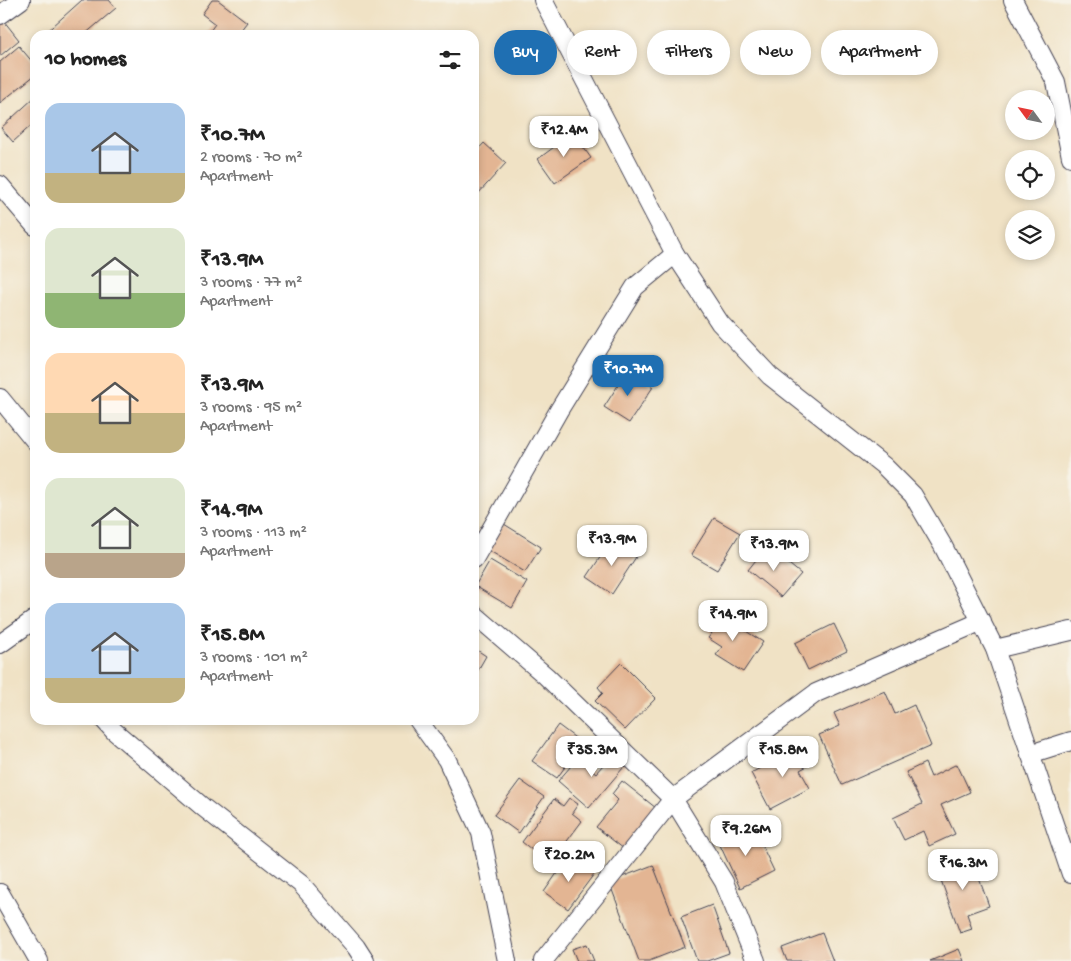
<!DOCTYPE html>
<html lang="en">
<head>
<meta charset="utf-8">
<style>
	:root { --surface:#fff; --page:#f2f2f2; --text:#222; --muted:#767676; --accent:#1f6fb2 }
	body { margin:0; font-family:"Gochi Hand",sans-serif; background:var(--page); color:var(--text); height:100vh; display:flex; flex-direction:column; font-size:19px; white-space:nowrap }
	* { box-sizing:border-box; margin:0 }
	p { font-size:16px; color:var(--muted) }
	.icon { flex:none; width:28px; height:28px; fill:none; stroke:currentColor; stroke-width:2; stroke-linecap:round; stroke-linejoin:round }
	.map { position:relative; flex:1; overflow:hidden }
	.sheet { position:absolute; left:30px; top:30px; width:449px; height:695px; display:flex; flex-direction:column; background:var(--surface); border-radius:15px; box-shadow:0 2px 8px #0003 }
	.sheet>* { flex:none }
	.guide { position:absolute; left:494px; top:30px; width:475px; height:45px; display:flex; gap:10px }
	.needle { width:32px; rotate:303deg }
	.buttons { position:absolute; left:1005px; top:90px; display:grid; gap:10px }
	.buttons a { display:grid; place-items:center; width:50px; height:50px; border-radius:50%; background:var(--surface); box-shadow:0 2px 8px #0003; font-size:25px }
	.price { position:absolute; translate:-50% -42px; padding:0 11px; border-radius:10px; background:#fff; color:#222; font-size:16px; line-height:32px; filter:drop-shadow(0 1px 2px #0008) }
	.price::after { content:''; position:absolute; left:50%; top:30px; width:15px; height:11px; margin-left:-8px; background:inherit; clip-path:polygon(0 0,100% 0,50% 100%) }
	.price.selected { background:var(--accent); color:#fff }
	ul { padding:0; list-style:none }
	li { display:flex; align-items:center; gap:15px; height:125px; padding:0 15px }
	li span { display:grid; place-items:center; flex:none; width:140px; height:100px; border-radius:15px; color:#555 }
	li>.icon { margin-inline-start:auto }
	span .icon { width:60px; height:60px; fill:#fffc; stroke-width:1 }
	li b { font-size:21px }
	h2 { display:flex; justify-content:space-between; align-items:center; height:60px; padding:0 15px; font-size:21px }
	.pill { padding:0 18px; border-radius:22px; background:var(--surface); box-shadow:0 2px 8px #0003; font-size:18px; line-height:45px }
	.pill.selected { background:var(--accent); color:#fff }
	.map>svg:first-child { display:block }
	.building { fill:#e3b593 }
	.lines { fill:none; stroke-linecap:round; stroke-linejoin:round }
	.minor-casing { stroke:#413f50; stroke-width:20 }
	.minor { stroke:#fff; stroke-width:18 }
</style>
</head>
<body>
<div class="map">
<svg width="1071" height="961" viewBox="0 0 1071 961">
	<rect width="100%" height="100%" fill="#f7f3e8"/>
	<filter id="ink" filterUnits="userSpaceOnUse"><feTurbulence type="fractalNoise" baseFrequency=".02" numOctaves="2"/><feDisplacementMap in="SourceGraphic" scale="10" xChannelSelector="R" yChannelSelector="G"/><feConvolveMatrix kernelMatrix="1 2 1 2 8 2 1 2 1" color-interpolation-filters="sRGB"/></filter>
	<filter id="wash" filterUnits="userSpaceOnUse"><feTurbulence type="fractalNoise" baseFrequency=".0096" numOctaves="4" result="noise"/><feDisplacementMap in="SourceGraphic" scale="20" xChannelSelector="R" yChannelSelector="G"/><feGaussianBlur stdDeviation="1.12" result="paint"/><feColorMatrix in="noise" values="0 0 0 0 0 0 0 0 0 0 0 0 0 0 0 0 0 1.4 0 .05"/><feComposite in="paint" operator="in"/></filter>
	<g filter="url(#wash)">
		<rect width="100%" height="100%" fill="#f0e2c5"/>
		<g id="blocks">
			<g class="building">
				<path d="M82 0H109L116 8 84 35H43Z"/>
				<path d="M212 0H218L247 22 237 35H207L215 24 202 14Z"/>
				<path d="M0 16 19 40 0 56Z"/>
				<path d="M19 46 35 65V75L0 103V62Z"/>
				<path d="M35 97V122L13 142 1 128Z"/>
				<path d="M573 133 591 158 555 183 538 159Z"/>
				<path d="M484 143 506 163 477 195 474 192V154Z"/>
				<path d="M628 370 653 387 629 423 604 407Z"/>
				<path d="M714 518 740 533 717 570 691 555Z"/>
				<path d="M504 524 541 547 525 572 488 550Z"/>
				<path d="M611 541 636 557 612 594 587 577Z"/>
				<path d="M767 546 801 574 781 597 748 570Z"/>
				<path d="M490 560 527 582 512 608 475 586Z"/>
				<path d="M716 612 763 642 743 672 716 655 722 647 708 638 712 633 706 629Z"/>
				<path d="M834 624 847 651 808 670 795 643Z"/>
				<path d="M474 648 486 656 474 677Z"/>
				<path d="M621 663 656 698 625 730 595 701 603 693 598 687Z"/>
				<path d="M885 691 895 714 914 705 931 746 842 785 819 735 840 726 834 713Z"/>
				<path d="M558 725 582 743 557 778 532 761Z"/>
				<path d="M801 746 811 764 800 770 810 788 770 809 751 773Z"/>
				<path d="M616 750 629 761 589 808 558 781 578 758 596 773Z"/>
				<path d="M925 763 931 777 957 764 970 792 941 805 955 834 929 846 923 831 904 840 893 818 922 804 906 772Z"/>
				<path d="M520 780 544 797 519 833 494 815Z"/>
				<path d="M622 781 656 808 624 849 596 827 618 800 612 794Z"/>
				<path d="M569 798 578 804 572 813 582 821 550 864 522 842 554 799 563 806Z"/>
				<path d="M753 827 774 871 740 888 719 843Z"/>
				<path d="M569 856 594 874 568 909 544 892Z"/>
				<path d="M971 856 989 906 967 914 972 929 960 933 937 869Z"/>
				<path d="M653 865 685 947 649 961H639L609 882Z"/>
				<path d="M712 905 729 953 707 961H697L681 917Z"/>
				<path d="M822 933 833 961H787L782 948Z"/>
				<path d="M587 944 594 961H577L572 949Z"/>
				<path d="M959 949 964 961H930Z"/>
			</g>
		</g>
	</g>
	<g filter="url(#ink)">
		<use href="#blocks" fill-opacity="0" stroke="#413f50" stroke-width="1"/>
		<g class="lines">
			<defs>
				<g id="minor">
					<path d="M543 0 675 254 720 323 770 376 884 466 913 495 943 546 995 649 1071 874"/>
					<path d="M1013 0 1056 82 1071 157"/>
					<path d="M0 15 21 0"/>
					<path d="M0 185 35 226"/>
					<path d="M0 398 35 441"/>
					<path d="M474 559 559 410 635 287 675 254"/>
					<path d="M474 614 546 676 673 799 724 882 756 961"/>
					<path d="M0 644 35 619"/>
					<path d="M995 649 1071 631"/>
					<path d="M104 720 114 731 204 808 301 884 356 947 365 961"/>
					<path d="M418 720 447 760 481 833 507 961"/>
					<path d="M1030 754 1071 741"/>
					<path d="M0 893 39 961"/>
					<path d="M543 961 673 799 816 693 982 621"/>
				</g>
			</defs>
			<use href="#minor" class="minor-casing"/>
			<use href="#minor" class="minor"/>
		</g>
	</g>
</svg>
<div class="buttons">
<a><svg class="needle" viewBox="-14 -14 28 28"><path d="M0-13l5 13h-10z" fill="#e53935"/><path d="M0 13l5-13h-10z" fill="#767676"/></svg></a>
<a><svg class="icon" aria-label="locate" viewBox="0 0 24 24"><circle cx="12" cy="12" r="6"/><path d="M12 2v4M12 18v4M2 12h4M18 12h4"/></svg></a>
<a><svg class="icon" aria-label="layers" viewBox="0 0 24 24"><path d="M12 4l9 5-9 5-9-5zM3 14l9 5 9-5"/></svg></a>
</div>
<b class="price" style="left:564px;top:158px">₹12.4M</b>
<b class="price selected" style="left:628px;top:397px">₹10.7M</b>
<b class="price" style="left:612px;top:567px">₹13.9M</b>
<b class="price" style="left:774px;top:572px">₹13.9M</b>
<b class="price" style="left:733px;top:642px">₹14.9M</b>
<b class="price" style="left:592px;top:778px">₹35.3M</b>
<b class="price" style="left:783px;top:778px">₹15.8M</b>
<b class="price" style="left:746px;top:857px">₹9.26M</b>
<b class="price" style="left:569px;top:883px">₹20.2M</b>
<b class="price" style="left:963px;top:891px">₹16.3M</b>
<div class="guide">
<a class="pill selected">Buy</a>
<a class="pill">Rent</a>
<a class="pill">Filters</a>
<a class="pill">New</a>
<a class="pill">Apartment</a>
</div>
<section class="sheet">
<h2>10 homes<svg class="icon" aria-label="filters" viewBox="0 0 24 24"><path d="M4 7h16M4 17h16"/><circle cx="9" cy="7" r="2"/><circle cx="15" cy="17" r="2"/></svg></h2>
<ul>
<li><span style="background:linear-gradient(#a9c7e8 70%,#c2b280 0)"><svg class="icon" aria-label="home" viewBox="0 0 24 24"><path d="M3 11l9-7 9 7M6 9v11h12V9"/></svg></span><div><b>₹10.7M</b><p>2 rooms · 70 m²</p><p>Apartment</p></div></li>
<li><span style="background:linear-gradient(#dfe7d0 65%,#8fb573 0)"><svg class="icon" aria-label="home" viewBox="0 0 24 24"><path d="M3 11l9-7 9 7M6 9v11h12V9"/></svg></span><div><b>₹13.9M</b><p>3 rooms · 77 m²</p><p>Apartment</p></div></li>
<li><span style="background:linear-gradient(#ffd9b3 60%,#c2b280 0)"><svg class="icon" aria-label="home" viewBox="0 0 24 24"><path d="M3 11l9-7 9 7M6 9v11h12V9"/></svg></span><div><b>₹13.9M</b><p>3 rooms · 95 m²</p><p>Apartment</p></div></li>
<li><span style="background:linear-gradient(#dfe7d0 75%,#b9a48a 0)"><svg class="icon" aria-label="home" viewBox="0 0 24 24"><path d="M3 11l9-7 9 7M6 9v11h12V9"/></svg></span><div><b>₹14.9M</b><p>3 rooms · 113 m²</p><p>Apartment</p></div></li>
<li><span style="background:linear-gradient(#a9c7e8 75%,#c2b280 0)"><svg class="icon" aria-label="home" viewBox="0 0 24 24"><path d="M3 11l9-7 9 7M6 9v11h12V9"/></svg></span><div><b>₹15.8M</b><p>3 rooms · 101 m²</p><p>Apartment</p></div></li>
</ul>
</section>
</div>
</body>
</html>
